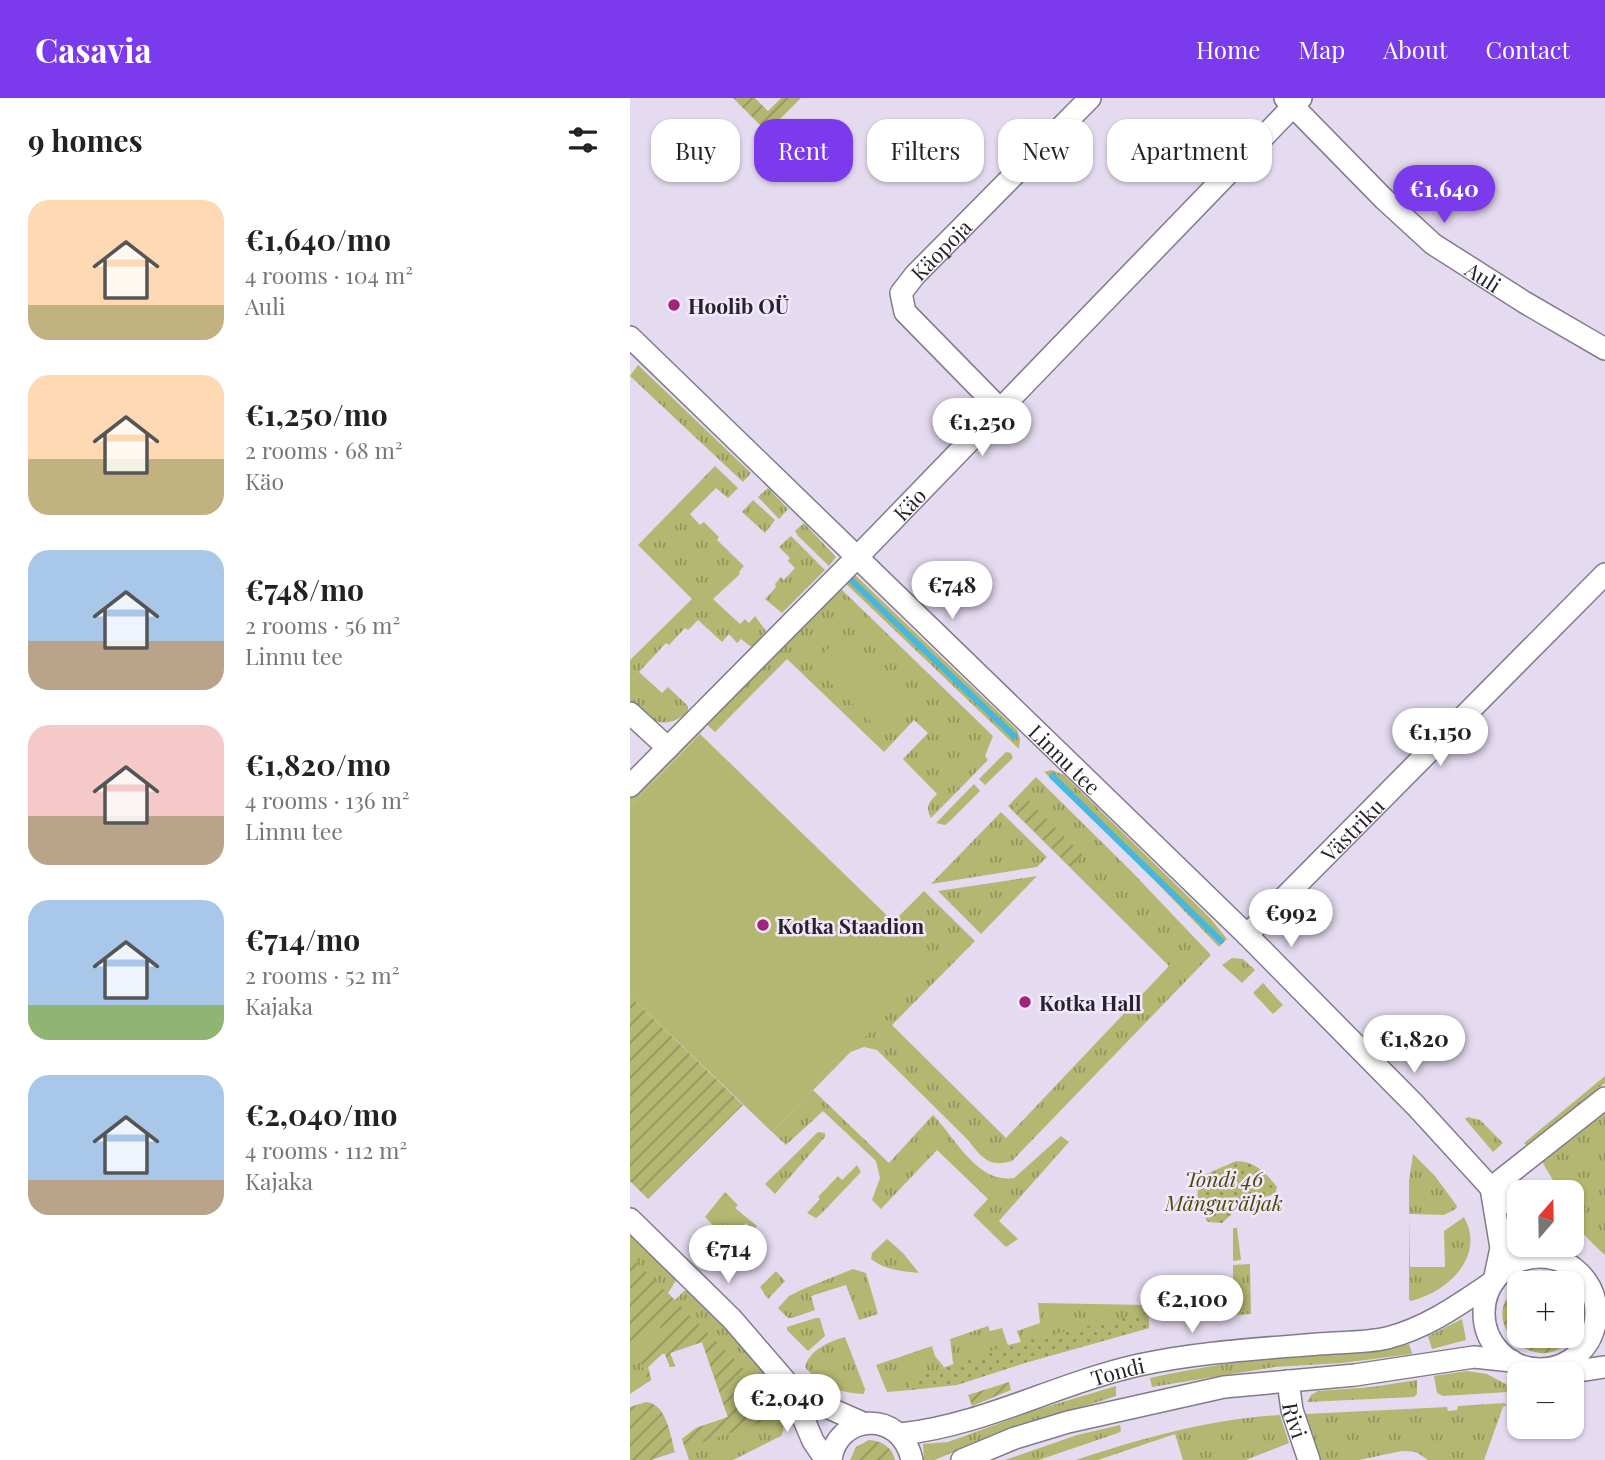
<!DOCTYPE html>
<html lang="en">
<head>
<meta charset="utf-8">
<style>
	:root { --surface:#fff; --page:#f6f6f6; --text:#222; --muted:#767676; --accent:#7c3aed }
	body { margin:0; font-family:"Playfair Display",serif; background:var(--page); color:var(--text); height:100vh; display:flex; flex-direction:column; font-size:26px; white-space:nowrap }
	* { box-sizing:border-box; margin:0 }
	p { font-size:23px; color:var(--muted) }
	.icon { flex:none; width:38px; height:38px; fill:none; stroke:currentColor; stroke-width:2; stroke-linecap:round; stroke-linejoin:round }
	.map { position:relative; flex:1; overflow:hidden }
	.details { display:flex; flex-direction:column; background:var(--surface); width:630px }
	.details>* { flex:none }
	.banner { position:absolute; left:21px; top:21px; width:665px; height:63px; display:flex; gap:14px }
	.needle { width:46px; rotate:20deg }
	.tools { position:absolute; left:877px; top:1082px; display:grid; gap:14px }
	.tools a { display:grid; place-items:center; width:77px; height:77px; border-radius:14px; background:var(--surface); box-shadow:0 2px 5px #0004; font-size:35px }
	.price { position:absolute; translate:-50% -60px; padding:0 16px; border-radius:24px; background:#fff; color:#222; font-size:23px; line-height:46px; filter:drop-shadow(0 2px 4px #0008) }
	.price::after { content:''; position:absolute; left:50%; top:42px; width:21px; height:16px; margin-left:-10px; background:inherit; clip-path:polygon(0 0,100% 0,50% 100%) }
	.price.on { background:var(--accent); color:#fff }
	ul { padding:0; list-style:none }
	li { display:flex; align-items:center; gap:21px; height:175px; padding:0 28px }
	li span { display:grid; place-items:center; flex:none; width:196px; height:140px; border-radius:21px; color:#555 }
	li>.icon { margin-inline-start:auto }
	span .icon { width:84px; height:84px; fill:#fffc; stroke-width:1 }
	li b { font-size:30px }
	h2 { display:flex; justify-content:space-between; align-items:center; height:84px; padding:0 28px; font-size:30px }
	.tag { padding:0 24px; border-radius:21px; background:var(--surface); box-shadow:0 2px 5px #0004; font-size:24px; line-height:63px }
	.tag.on { background:var(--accent); color:#fff }
	header { display:flex; align-items:center; gap:42px; box-sizing:border-box; height:98px; padding:0 35px; background:var(--accent); color:#fff }
	header strong { font-size:33px }
	nav { display:flex; gap:38px; margin-inline-start:auto; font-size:24px }
	main { display:flex; flex:1; min-height:0 }
	.map>svg:first-child { display:block }
	.grass { fill:url(#grass-tufts) }
	.park { fill:url(#park-dots) }
	.garden { fill:url(#garden-furrows) }
	.pitch { fill:#b4b771 }
	.lines { fill:none; stroke-linecap:round; stroke-linejoin:round }
	.stream { stroke:#49b7dd; stroke-width:6 }
	.minor-casing { stroke:#837a8d; stroke-width:24 }
	.minor { stroke:#fff; stroke-width:21 }
	.poi-dot { fill:#a12479; stroke:#f2e8fe; stroke-width:2.5 }
	.labels { text-anchor:middle; dominant-baseline:central; stroke-width:5; stroke-linejoin:round; paint-order:stroke }
	.street-label { font-size:21px; fill:#27232b; stroke:#f2e8fe }
	.poi-label { font-size:21px; font-weight:bold; fill:#27232b; stroke:#f2e8fe; text-anchor:start }
	.park-label { font-size:21px; font-style:italic; fill:#4a4c04; stroke:#f2e8fe }
</style>
</head>
<body>
<header>
<strong>Casavia</strong>
<nav><a>Home</a><a>Map</a><a>About</a><a>Contact</a></nav>
</header>
<main>
<section class="details">
<h2>9 homes<svg class="icon" aria-label="filters" viewBox="0 0 24 24"><path d="M4 7h16M4 17h16"/><circle cx="9" cy="7" r="2"/><circle cx="15" cy="17" r="2"/></svg></h2>
<ul>
<li><span style="background:linear-gradient(#ffd9b3 75%,#c2b280 0)"><svg class="icon" aria-label="home" viewBox="0 0 24 24"><path d="M3 11l9-7 9 7M6 9v11h12V9"/></svg></span><div><b>€1,640/mo</b><p>4 rooms · 104 m²</p><p>Auli</p></div></li>
<li><span style="background:linear-gradient(#ffd9b3 60%,#c2b280 0)"><svg class="icon" aria-label="home" viewBox="0 0 24 24"><path d="M3 11l9-7 9 7M6 9v11h12V9"/></svg></span><div><b>€1,250/mo</b><p>2 rooms · 68 m²</p><p>Käo</p></div></li>
<li><span style="background:linear-gradient(#a9c7e8 65%,#b9a48a 0)"><svg class="icon" aria-label="home" viewBox="0 0 24 24"><path d="M3 11l9-7 9 7M6 9v11h12V9"/></svg></span><div><b>€748/mo</b><p>2 rooms · 56 m²</p><p>Linnu tee</p></div></li>
<li><span style="background:linear-gradient(#f6c9c9 65%,#b9a48a 0)"><svg class="icon" aria-label="home" viewBox="0 0 24 24"><path d="M3 11l9-7 9 7M6 9v11h12V9"/></svg></span><div><b>€1,820/mo</b><p>4 rooms · 136 m²</p><p>Linnu tee</p></div></li>
<li><span style="background:linear-gradient(#a9c7e8 75%,#8fb573 0)"><svg class="icon" aria-label="home" viewBox="0 0 24 24"><path d="M3 11l9-7 9 7M6 9v11h12V9"/></svg></span><div><b>€714/mo</b><p>2 rooms · 52 m²</p><p>Kajaka</p></div></li>
<li><span style="background:linear-gradient(#a9c7e8 75%,#b9a48a 0)"><svg class="icon" aria-label="home" viewBox="0 0 24 24"><path d="M3 11l9-7 9 7M6 9v11h12V9"/></svg></span><div><b>€2,040/mo</b><p>4 rooms · 112 m²</p><p>Kajaka</p></div></li>
</ul>
</section>
<div class="map">
<svg width="975" height="1362" viewBox="0 0 975 1362">
	<defs>
		<pattern id="grass-tufts" width="24" height="20" patternUnits="userSpaceOnUse" patternTransform="scale(1.75)"><rect width="24" height="20" fill="#b4b771"/><path d="M3 7l-1-3M5 7V3M7 7l1-3M15 17l-1-3M17 17v-4M19 17l1-3" fill="none" stroke="#92945d"/></pattern>
		<pattern id="park-dots" width="8" height="8" patternUnits="userSpaceOnUse" patternTransform="scale(1.75)"><rect width="8" height="8" fill="#b4b771"/><path d="M2 2h.1M6 6h.1" fill="none" stroke="#92945d" stroke-width="1.8" stroke-linecap="round"/></pattern>
		<pattern id="garden-furrows" width="10" height="10" patternUnits="userSpaceOnUse" patternTransform="scale(1.75)"><rect width="10" height="10" fill="#b4b771"/><path d="M-1 1l2-2M0 10L10 0M9 11l2-2" fill="none" stroke="#92945d"/></pattern>
	</defs>
	<rect width="100%" height="100%" fill="#e5dbf0"/>
	<g class="grass">
		<path d="M8 267 121 375 113 384 0 278Z"/>
		<path d="M85 368 108 390 98 400 86 390 60 416 70 427 74 424 89 439 87 442 114 468 109 474 110 476 83 501 110 526 115 521 119 525 125 518 136 533 123 548H120L111 541 107 545 99 536 92 544 68 522 58 532 55 530 39 547 36 545 9 574 32 595 38 589 58 608V613C39 633 21 623 0 612V562L62 501 8 447Z"/>
		<path d="M138 390 158 411 149 421 128 399Z"/>
		<path d="M123 402 145 422 135 435 112 414Z"/>
		<path d="M174 425 206 459 199 468 168 438 165 433Z"/>
		<path d="M161 438 195 472 152 515 135 501 146 489 145 486 151 479 154 482 165 470 158 463 160 460 149 449Z"/>
		<path d="M223 475 387 632 390 641 389 651 212 482Z"/>
		<path d="M210 490 363 638 355 658 358 662 301 720C295 709 299 704 307 696L273 661 298 635 284 622 254 654 157 561 85 634 76 626Z"/>
		<path d="M74 629 75 630 0 708V694Z"/>
		<path d="M376 654 381 655 383 660 355 687 349 681Z"/>
		<path d="M421 672 434 677 580 820 597 841 589 849 477 733 414 674Z"/>
		<path d="M406 679 502 774 581 857 382 1063C359 1070 351 1059 338 1042L247 952 234 949 220 954 263 824 294 793 345 843 262 927 376 1040 539 868 378 708Z"/>
		<path d="M344 686 350 693 319 724 315 727 306 725Z"/>
		<path d="M371 714 417 759 407 769 301 786Z"/>
		<path d="M407 778 351 836 308 793Z"/>
		<path d="M602 860 613 861 625 872 612 885 592 867Z"/>
		<path d="M633 885 653 907 643 916 623 895Z"/>
		<path d="M975 978V985L897 1048 894 1045Z"/>
		<path d="M183 992 259 1065 303 1017C325 1039 347 1086 384 1080L431 1038 439 1044 369 1123 388 1141 376 1149 343 1117 358 1101 307 1052 251 1111 242 1102 250 1080 246 1063 193 1013 156 1047 142 1034Z"/>
		<path d="M975 1011V1157C951 1134 942 1129 942 1094H930L911 1062Z"/>
		<path d="M838 1019 850 1022 873 1045 863 1054 835 1021Z"/>
		<path d="M188 1034 195 1035V1039L145 1096 135 1086Z"/>
		<path d="M783 1056 805 1078 827 1108 826 1111 814 1117 779 1116 780 1169H815L814 1133 834 1119C856 1158 818 1194 781 1203L779 1202V1083Z"/>
		<path d="M227 1067 231 1074 190 1117 186 1120 177 1115 190 1101 188 1099 208 1078 212 1082Z"/>
		<path d="M95 1094 108 1107 105 1110 127 1128 123 1132 116 1125 89 1152 74 1137 84 1128 75 1119Z"/>
		<path d="M603 1130H607L611 1162 603 1163Z"/>
		<path d="M0 1134 47 1181 38 1195 45 1202 54 1193H60L136 1273 147 1291 143 1296C148 1309 158 1326 151 1338L103 1362H59L52 1341 66 1330 98 1319 72 1244 40 1255 45 1268 40 1269 35 1256H32L18 1269 21 1282 0 1296Z"/>
		<path d="M257 1141 273 1155 289 1175C271 1173 255 1172 241 1161L242 1155Z"/>
		<path d="M620 1166 621 1216 595 1218 591 1212 603 1211V1167Z"/>
		<path d="M223 1171 236 1175 248 1216 229 1222 216 1187 181 1198 185 1212 162 1220H158L148 1210 159 1198 173 1191Z"/>
		<path d="M146 1173 155 1183 138 1201 130 1189Z"/>
		<path d="M408 1205 518 1207 519 1230 398 1264 387 1233 410 1225Z"/>
		<path d="M186 1220H190L195 1238 178 1253 157 1232V1229Z"/>
		<path d="M832 1221 836 1242 802 1251 798 1238Z"/>
		<path d="M358 1228 360 1233 372 1230 385 1268 332 1285 323 1265 320 1241Z"/>
		<path d="M215 1239 235 1291 234 1296C209 1295 191 1288 175 1269 179 1252 200 1243 215 1239Z"/>
		<path d="M779 1246 782 1256 712 1265 645 1269 522 1289 520 1280C566 1270 613 1262 660 1258 700 1254 739 1254 779 1246Z"/>
		<path d="M302 1248 305 1258 314 1269 281 1289V1292L257 1294 246 1267Z"/>
		<path d="M837 1273 857 1276 881 1289 879 1294 813 1298 807 1295 804 1278Z"/>
		<path d="M787 1282V1296L784 1299 677 1304 681 1297 688 1293 742 1289Z"/>
		<path d="M486 1288V1298L348 1343 305 1362H294L293 1346 318 1344 406 1312Z"/>
		<path d="M874 1305 877 1307 873 1309 854 1362H798L786 1354 772 1353 729 1362H688L675 1316 817 1309 818 1313 827 1312 828 1308Z"/>
		<path d="M650 1317 659 1345 616 1362H553L545 1336 468 1362H446C512 1340 580 1321 650 1317Z"/>
		<path d="M490 1327 491 1333 488 1335 409 1362H375L447 1337Z"/>
	</g>
	<g class="park">
		<path d="M606 1063C625 1063 636 1075 647 1089L645 1096 614 1105 592 1125 578 1124C567 1110 563 1092 574 1077Z"/>
		<path d="M518 1214 519 1230 398 1264 327 1287 281 1292 278 1282 378 1247Z"/>
	</g>
	<g class="garden">
		<path d="M103 0H125L138 13 151 0H171L137 34Z"/>
		<path d="M395 699 453 757 441 769 382 712Z"/>
		<path d="M0 898 113 1007 18 1101 0 1083Z"/>
		<path d="M0 1158 132 1289 147 1319 55 1350 52 1341 66 1330 98 1319 72 1244 40 1255 45 1268 40 1269 35 1256H32L18 1269 21 1282 18 1284 10 1262 36 1235 29 1228 0 1258Z"/>
		<path d="M889 1187V1237H942V1197C949 1208 949 1222 944 1234 918 1288 838 1226 889 1187Z"/>
		<path d="M379 1284 381 1292 342 1308 338 1297Z"/>
		<path d="M16 1304C37 1306 40 1337 45 1354L21 1362H0V1309Z"/>
		<path d="M239 1342C252 1343 262 1349 265 1362H220L226 1349Z"/>
	</g>
	<g class="pitch">
		<path d="M213 536 280 600 250 632 182 567Z"/>
		<path d="M70 636 307 866 142 1034 0 898V708Z"/>
	</g>
	<g class="lines">
		<g class="stream">
			<path d="M219 480 384 638"/>
			<path d="M422 678 591 843"/>
		</g>
		<defs>
			<g id="minor">
				<path id="s1" d="M655 0 754 101 803 146 894 204 975 251"/>
				<path id="s2" d="M0 239 617 837 786 1008 861 1090 889 1112"/>
				<path id="s3" d="M370 311 275 214 271 195 285 177 460 0"/>
				<path d="M0 615 38 650"/>
				<path id="s4" d="M0 688 237 449 671 0"/>
				<path id="s5" d="M617 837 975 476"/>
				<path d="M861 1090 975 1000"/>
				<path d="M861 1090 871 1150 864 1183"/>
				<path d="M0 1121 102 1221 159 1287 183 1343 196 1362"/>
				<circle cx="910" cy="1215" r="56"/>
				<path d="M924 1271 954 1272 975 1269"/>
				<path id="s6" d="M658 1283 662 1312 679 1362"/>
				<path d="M159 1287 201 1311 233 1325"/>
				<path id="s7" d="M271 1336C354 1327 428 1285 509 1267 568 1254 628 1251 688 1246 710 1244 735 1245 757 1240 797 1230 830 1206 864 1183"/>
				<path d="M201 1362C206 1317 270 1309 282 1362"/>
				<path d="M332 1362 385 1340 438 1324 594 1289 725 1277 844 1259 882 1263"/>
			</g>
		</defs>
		<use href="#minor" class="minor-casing"/>
		<use href="#minor" class="minor"/>
	</g>
	<g class="poi-dot">
		<circle cx="44" cy="207" r="7"/>
		<circle cx="133" cy="827" r="7"/>
		<circle cx="395" cy="904" r="7"/>
	</g>
	<g class="labels">
		<g class="street-label">
			<text stroke="none"><textPath href="#s3" startOffset="214">Käopoja</textPath></text>
			<text stroke="none"><textPath href="#s1" startOffset="268">Auli</textPath></text>
			<text stroke="none"><textPath href="#s4" startOffset="397">Käo</textPath></text>
			<text stroke="none"><textPath href="#s2" startOffset="606">Linnu tee</textPath></text>
			<text stroke="none"><textPath href="#s5" startOffset="149">Västriku</textPath></text>
			<text stroke="none"><textPath href="#s7" startOffset="226">Tondi</textPath></text>
			<text stroke="none"><textPath href="#s6" startOffset="40">Rivi</textPath></text>
		</g>
		<g class="poi-label">
			<text x="58" y="207">Hoolib OÜ</text>
			<text x="147" y="827">Kotka Staadion</text>
			<text x="409" y="904">Kotka Hall</text>
		</g>
		<g class="park-label">
			<text x="594" y="1080">Tondi 46<tspan x="594" dy="24">Mänguväljak</tspan></text>
		</g>
	</g>
</svg>
<div class="tools">
<a><svg class="needle" viewBox="-14 -14 28 28"><path d="M0-13l5 13h-10z" fill="#e53935"/><path d="M0 13l5-13h-10z" fill="#767676"/></svg></a>
<a>+</a>
<a>−</a>
</div>
<b class="price on" style="left:814px;top:127px">€1,640</b>
<b class="price" style="left:352px;top:360px">€1,250</b>
<b class="price" style="left:322px;top:523px">€748</b>
<b class="price" style="left:810px;top:670px">€1,150</b>
<b class="price" style="left:661px;top:851px">€992</b>
<b class="price" style="left:784px;top:977px">€1,820</b>
<b class="price" style="left:98px;top:1187px">€714</b>
<b class="price" style="left:562px;top:1237px">€2,100</b>
<b class="price" style="left:157px;top:1336px">€2,040</b>
<div class="banner">
<a class="tag">Buy</a>
<a class="tag on">Rent</a>
<a class="tag">Filters</a>
<a class="tag">New</a>
<a class="tag">Apartment</a>
</div>
</div>
</main>
</body>
</html>
